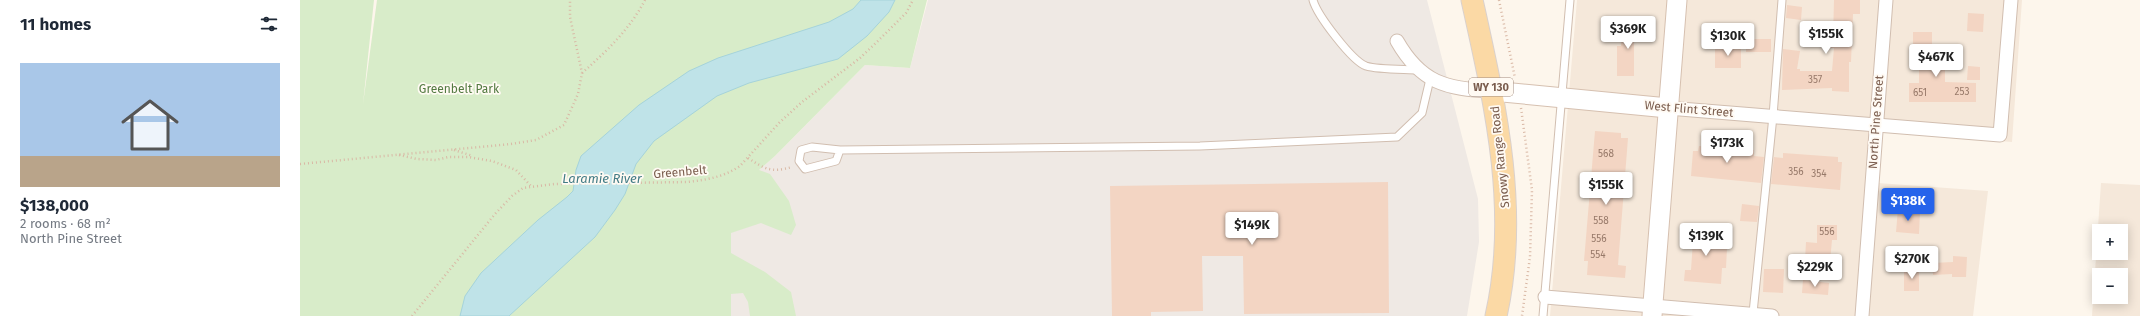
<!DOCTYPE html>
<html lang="en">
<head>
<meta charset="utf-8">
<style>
	:root { --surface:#fff; --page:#f2f2f3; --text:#1f2937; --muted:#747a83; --accent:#2563eb }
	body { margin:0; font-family:"Fira Sans",sans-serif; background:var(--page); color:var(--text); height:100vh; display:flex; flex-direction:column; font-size:15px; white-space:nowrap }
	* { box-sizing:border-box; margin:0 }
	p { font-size:13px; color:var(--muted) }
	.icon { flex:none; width:22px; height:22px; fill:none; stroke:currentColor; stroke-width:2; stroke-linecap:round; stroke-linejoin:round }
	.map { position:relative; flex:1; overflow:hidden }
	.sheet { display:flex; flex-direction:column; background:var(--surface); width:300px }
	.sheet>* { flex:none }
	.tools { position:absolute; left:1792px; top:224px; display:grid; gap:8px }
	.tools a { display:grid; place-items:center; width:36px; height:36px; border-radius:0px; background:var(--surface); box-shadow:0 2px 10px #0003; font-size:20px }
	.price { position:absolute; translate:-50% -34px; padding:0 9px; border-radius:4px; background:#fff; color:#222; font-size:13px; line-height:26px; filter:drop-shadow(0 1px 2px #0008) }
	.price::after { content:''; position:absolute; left:50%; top:24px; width:12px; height:9px; margin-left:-6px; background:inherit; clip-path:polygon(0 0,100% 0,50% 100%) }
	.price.active { background:var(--accent); color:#fff }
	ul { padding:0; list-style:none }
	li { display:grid; align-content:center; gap:8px; height:212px; padding:0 20px }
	li span { display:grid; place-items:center; height:124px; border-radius:0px; color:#555 }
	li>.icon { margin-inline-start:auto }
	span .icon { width:72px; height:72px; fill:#fffc; stroke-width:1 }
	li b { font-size:17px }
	h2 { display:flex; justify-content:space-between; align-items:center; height:48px; padding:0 20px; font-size:17px }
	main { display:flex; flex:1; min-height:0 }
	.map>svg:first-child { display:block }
	.residential { fill:#f5e8da; fill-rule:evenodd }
	.industrial { fill:#efe9e4 }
	.green { fill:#d8ecc9 }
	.water { fill:#bfe3e8; stroke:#a5d3da }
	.building { fill:#f3d5c3 }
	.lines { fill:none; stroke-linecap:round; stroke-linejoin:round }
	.lane-casing { stroke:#d1beb0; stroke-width:9 }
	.street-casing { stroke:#d1beb0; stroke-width:15 }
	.secondary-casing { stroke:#d6c0b0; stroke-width:21 }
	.primary-casing { stroke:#dad1cd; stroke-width:23 }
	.path { stroke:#d9b8a5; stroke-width:2.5; stroke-dasharray:1 3; stroke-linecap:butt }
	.lane { stroke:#fff; stroke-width:7 }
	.street { stroke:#fff; stroke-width:13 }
	.secondary { stroke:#fff; stroke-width:19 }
	.primary { stroke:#fbd9a5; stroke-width:21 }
	.labels { text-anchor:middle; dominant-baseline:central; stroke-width:3.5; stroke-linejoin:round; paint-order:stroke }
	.number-label { font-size:10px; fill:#987a6a }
	.shield { fill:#fffaf3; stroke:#a28b7f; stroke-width:1 }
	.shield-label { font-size:11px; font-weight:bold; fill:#7a5c4d }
	.park-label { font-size:12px; fill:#537a41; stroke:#fffaf3 }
	.street-label { font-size:12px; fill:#7a5c4d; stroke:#fffaf3 }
	.water-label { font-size:13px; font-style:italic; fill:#437c86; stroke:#fffaf3 }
</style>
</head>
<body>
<main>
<section class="sheet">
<h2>11 homes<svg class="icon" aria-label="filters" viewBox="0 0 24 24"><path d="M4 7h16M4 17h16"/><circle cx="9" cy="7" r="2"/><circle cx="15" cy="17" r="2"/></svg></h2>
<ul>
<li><span style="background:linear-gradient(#a9c7e8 75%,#b9a48a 0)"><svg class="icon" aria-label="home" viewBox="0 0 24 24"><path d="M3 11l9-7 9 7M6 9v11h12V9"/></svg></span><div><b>$138,000</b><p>2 rooms · 68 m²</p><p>North Pine Street</p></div></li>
</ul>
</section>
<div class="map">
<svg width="1840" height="316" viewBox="0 0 1840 316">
	<rect width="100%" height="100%" fill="#fdf6ec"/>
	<g class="residential">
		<path d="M1277 0H1722L1712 142 1582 132 1578 183 1688 191 1673 316H1250Z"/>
		<path d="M1801 183 1840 185V316H1792ZM1799 231H1821V253H1799ZM1799 275H1821V297H1799Z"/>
	</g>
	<path class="industrial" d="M628 0H1127L1178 199 1179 242 1167 316H431V207L459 170 475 156 565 65 610 68Z"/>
	<path class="green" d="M0 0H74L63 104 77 0H627L610 68 565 65 475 156 459 170 470 174 489 201 496 225 491 235 461 223 431 233V253L465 272 491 292 496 316H450L448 302 443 293 431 294V316H0Z"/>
	<path class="water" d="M561 0H595L589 12 567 36 538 59 449 83 417 96 354 141 336 164 325 194 315 210 295 237 209 316H160L165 296 181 273 238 220 267 197 273 191 276 170 281 156 339 105 389 71 418 58 529 22 553 9Z"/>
	<g class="building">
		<path d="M1534 0H1560V14H1553L1551 62H1549V92L1532 91V88L1482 90 1483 49 1500 51 1497 69H1500V71H1532L1534 48H1528L1529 37 1533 38Z"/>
		<path d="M1487 5 1502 7 1501 20 1486 18Z"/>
		<path d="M1668 13 1684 14 1683 32 1667 31Z"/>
		<path d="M1322 27 1346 28 1345 40H1334V76H1317V46H1321Z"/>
		<path d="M1613 32H1632V57H1645V82L1676 83V102H1609V83H1619V46H1613Z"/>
		<rect x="1446" y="39" width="25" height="13"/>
		<rect x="1415" y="46" width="26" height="22"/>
		<path d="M1668 66 1680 67V80H1667Z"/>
		<path d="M1295 131 1321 133V138H1328L1318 265 1326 266 1325 278 1287 275 1288 261H1284Z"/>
		<path d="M1399 146 1454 150V156L1464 157 1461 183 1391 176 1393 151H1398Z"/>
		<path d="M1483 153 1538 157V162H1542L1540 190 1471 184 1474 157 1483 158Z"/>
		<path d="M1088 182 1089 313 944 314 943 256H902L903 311 851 312V316H812L810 186Z"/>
		<path d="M1442 204 1459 206 1457 222 1440 221Z"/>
		<path d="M1598 209 1620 211 1619 234 1596 232Z"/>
		<path d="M1517 225H1537V240H1532L1530 262 1505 260 1506 242 1517 243Z"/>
		<path d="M1388 228 1417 230 1416 247 1427 248 1426 268H1422L1421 284 1384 281 1385 270H1391L1393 241H1387Z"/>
		<path d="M1653 256 1667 257 1666 277H1652V274L1633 275 1632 263 1653 262Z"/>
		<rect x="1604" y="268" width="15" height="23"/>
		<path d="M1464 269H1484L1483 293 1463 292Z"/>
		<path d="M1503 280 1529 283 1528 295 1502 293Z"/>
	</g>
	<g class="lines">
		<defs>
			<g id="lane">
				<path d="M1013 0C1017 15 1052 61 1066 66 1079 70 1105 69 1119 70"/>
				<path d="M540 150 536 161 505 169 499 161 501 150 512 147 540 150 900 146 1097 137 1122 113 1130 79"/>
				<path d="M1451 315 1453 313 1473 116 1482 0"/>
				<path d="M1243 316 1270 0"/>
			</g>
			<g id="street">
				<path d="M1097 41C1121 83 1146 89 1192 91"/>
				<path d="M1368 108 1700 135 1711 0"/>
				<path d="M1245 297 1472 316"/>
				<path d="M1562 316 1586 0"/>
			</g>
			<g id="secondary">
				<path d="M1192 91 1368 108"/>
				<path d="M1352 316 1377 0"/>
			</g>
			<path id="primary" d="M1172 0C1195 104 1220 210 1196 316"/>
		</defs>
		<use href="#lane" class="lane-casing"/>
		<use href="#street" class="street-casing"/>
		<use href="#secondary" class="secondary-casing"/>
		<use href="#primary" class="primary-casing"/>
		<g class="path">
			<path d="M1199 0 1215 78"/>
			<path d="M282 73C306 52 330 29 345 0"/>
			<path d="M1221 108 1232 190 1230 257 1222 316"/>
			<path d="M154 150 173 156"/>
			<path d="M99 155 117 159 136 160 148 157H168L192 161 216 170 231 186"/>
			<path d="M448 158C465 169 471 173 492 167"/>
			<path d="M0 164 211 144 236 140 264 125 278 94 282 73 270 17V0"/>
			<path d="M112 316 195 214 212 196 223 188 254 184 387 182C406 180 424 177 440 166L479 123 502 102 560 58 582 37 606 13 613 0"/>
		</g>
		<use href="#lane" class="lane"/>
		<use href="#street" class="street"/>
		<use href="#secondary" class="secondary"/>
		<use href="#primary" class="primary"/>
	</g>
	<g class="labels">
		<g class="number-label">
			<text x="1515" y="80">357</text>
			<text x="1662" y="92">253</text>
			<text x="1620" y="93">651</text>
			<text x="1306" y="154">568</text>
			<text x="1496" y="172">356</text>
			<text x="1519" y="174">354</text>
			<text x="1301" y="221">558</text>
			<text x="1527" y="232">556</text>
			<text x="1299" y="239">556</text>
			<text x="1298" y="255">554</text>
		</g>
		<rect class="shield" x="1169" y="78" width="44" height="18" rx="3"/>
		<g class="shield-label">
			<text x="1191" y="87">WY 130</text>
		</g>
		<g class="park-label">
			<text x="159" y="89">Greenbelt Park</text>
		</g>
		<g class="street-label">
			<text transform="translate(1389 109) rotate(5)">West Flint Street</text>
			<text transform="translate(1576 122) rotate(-86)">North Pine Street</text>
			<text transform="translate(1200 157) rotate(-96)">Snowy Range Road</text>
			<text transform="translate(380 172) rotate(-5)">Greenbelt</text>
		</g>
		<g class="water-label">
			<text x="302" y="178">Laramie River</text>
		</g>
	</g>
</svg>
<div class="tools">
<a>+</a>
<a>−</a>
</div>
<b class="price" style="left:1328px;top:50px">$369K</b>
<b class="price" style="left:1526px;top:55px">$155K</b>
<b class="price" style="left:1428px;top:57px">$130K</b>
<b class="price" style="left:1636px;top:78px">$467K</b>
<b class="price" style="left:1427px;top:164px">$173K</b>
<b class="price" style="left:1306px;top:206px">$155K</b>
<b class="price active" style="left:1608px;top:222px">$138K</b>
<b class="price" style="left:952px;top:246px">$149K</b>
<b class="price" style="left:1406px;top:257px">$139K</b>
<b class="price" style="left:1612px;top:280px">$270K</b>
<b class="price" style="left:1515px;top:288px">$229K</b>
</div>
</main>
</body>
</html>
